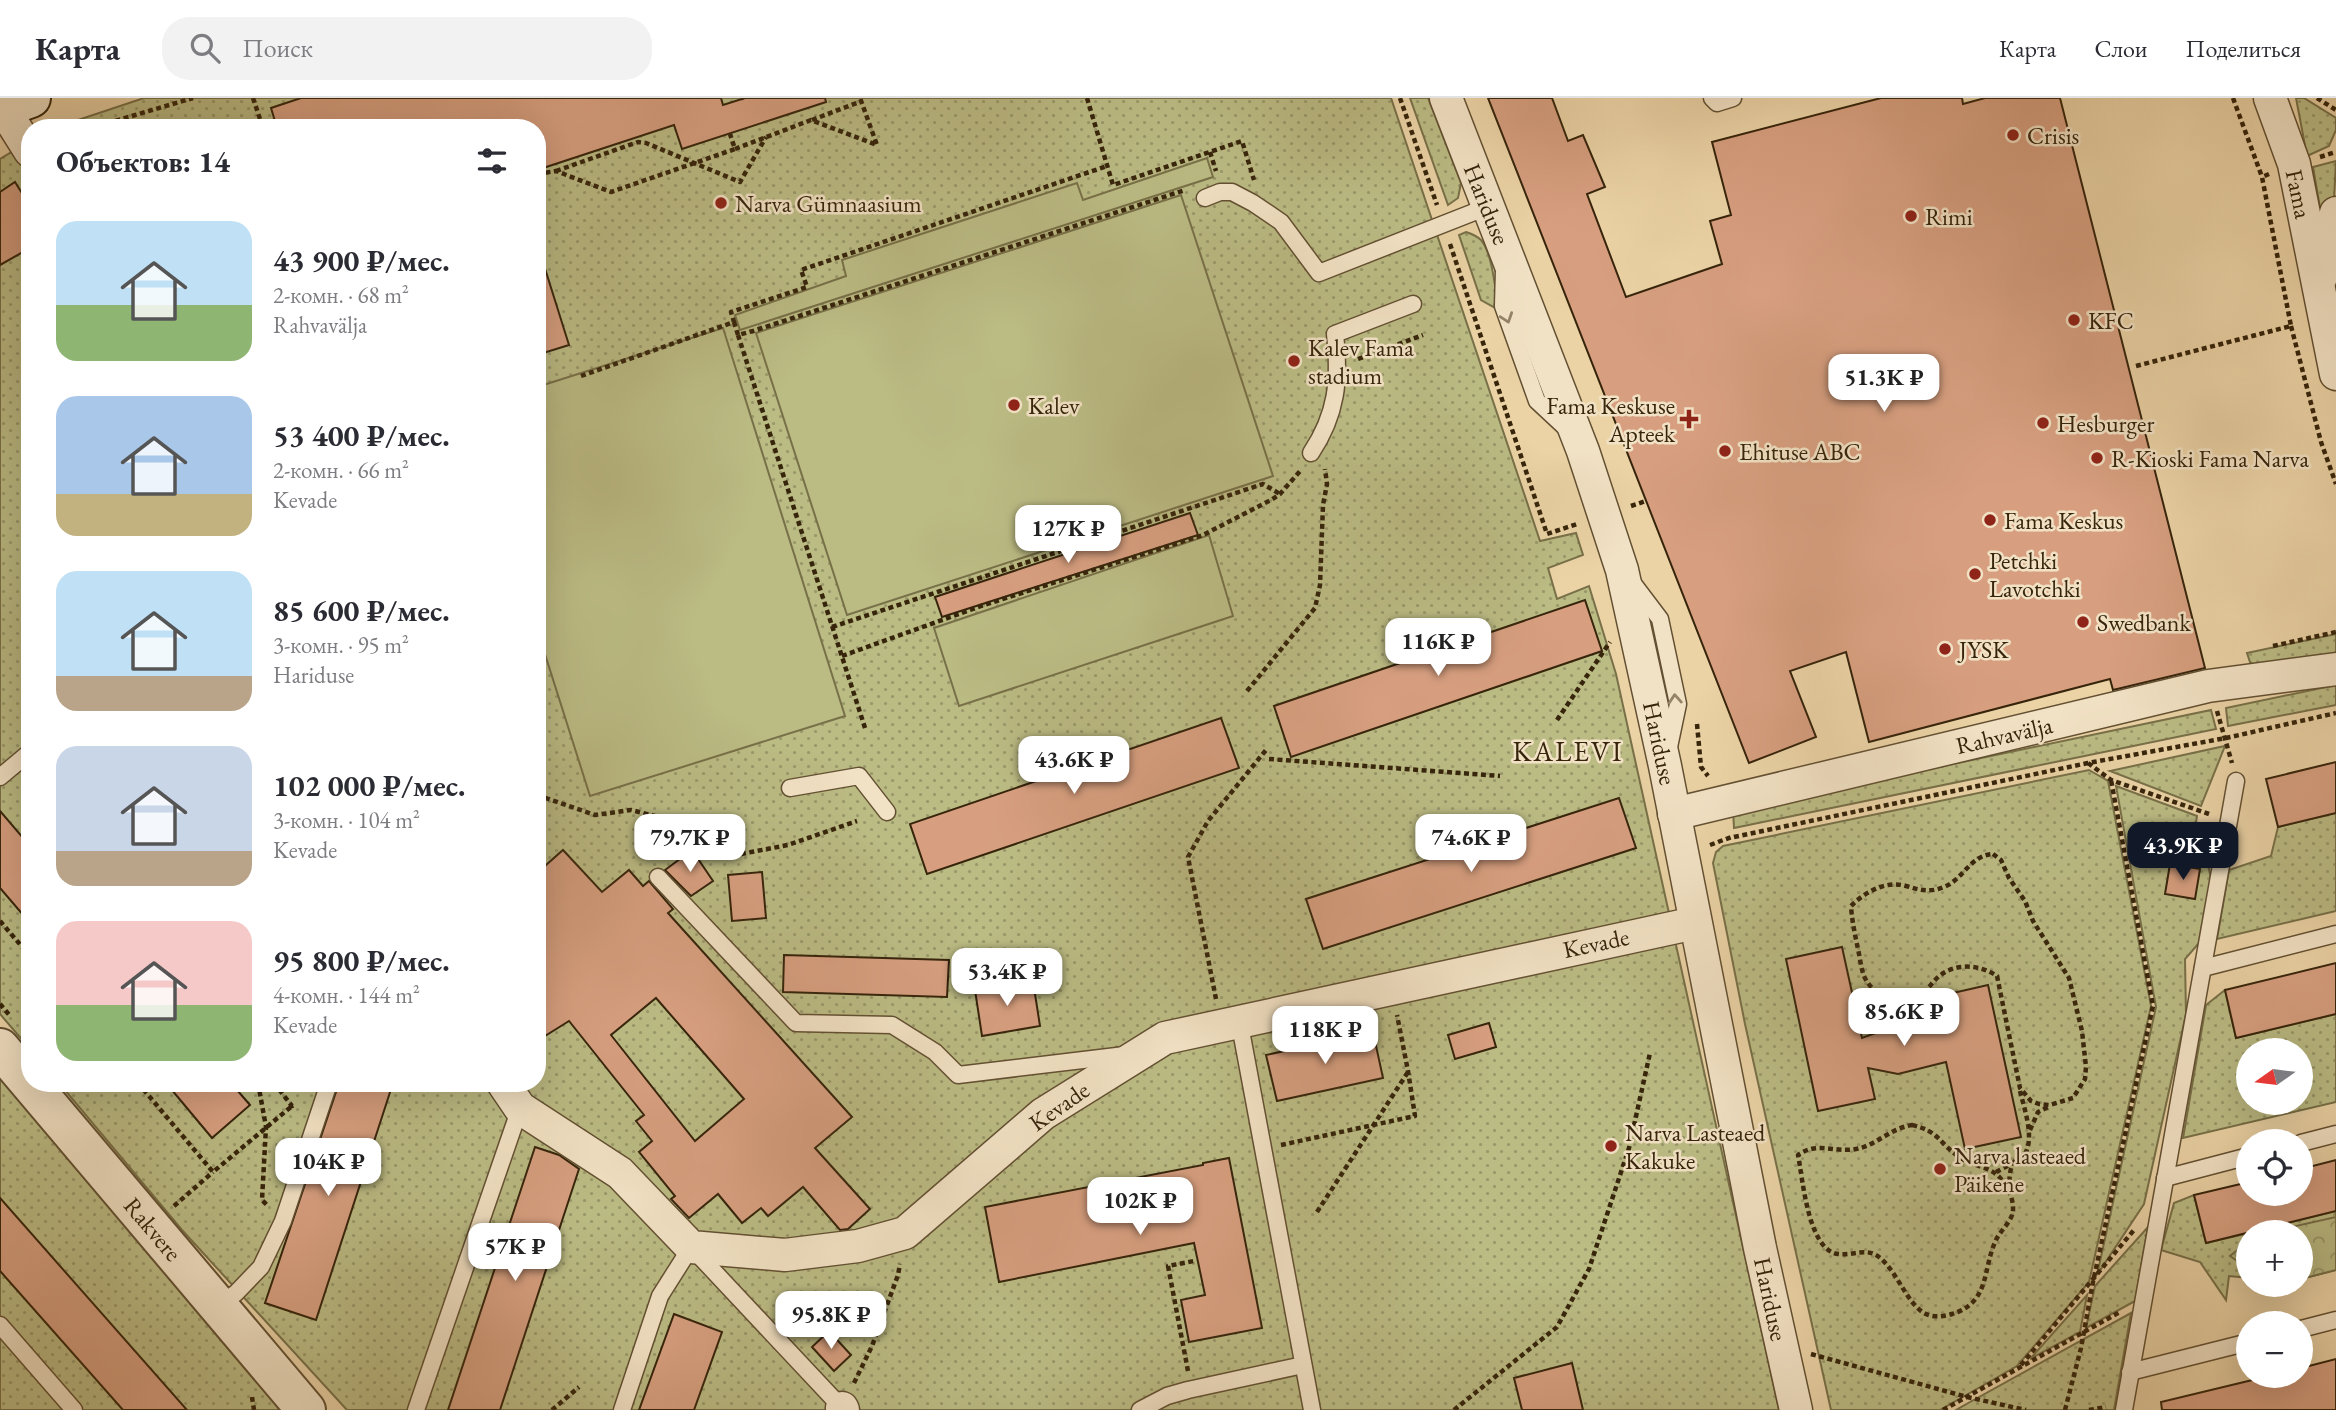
<!DOCTYPE html>
<html lang="ru">
<head>
<meta charset="utf-8">
<style>
	:root { --surface:#fff; --page:#f2f2f3; --text:#2b2b33; --muted:#7c7c81; --line:#e1e1e2; --accent:#111827 }
	body { margin:0; font-family:"EB Garamond",serif; background:var(--page); color:var(--text); height:100vh; display:flex; flex-direction:column; font-size:26px; white-space:nowrap }
	* { box-sizing:border-box; margin:0 }
	p { font-size:23px; color:var(--muted) }
	.icon { flex:none; width:38px; height:38px; fill:none; stroke:currentColor; stroke-width:2; stroke-linecap:round; stroke-linejoin:round }
	.map { position:relative; flex:1; overflow:hidden }
	.side { position:absolute; left:21px; top:21px; width:525px; height:973px; display:flex; flex-direction:column; background:var(--surface); border-radius:28px; box-shadow:0 7px 28px #0002 }
	.side>* { flex:none }
	.needle { width:46px; rotate:256deg }
	.controls { position:absolute; left:2236px; top:940px; display:grid; gap:14px }
	.controls a { display:grid; place-items:center; width:77px; height:77px; border-radius:50%; background:var(--surface); box-shadow:0 7px 28px #0002; font-size:35px }
	.price { position:absolute; translate:-50% -60px; padding:0 16px; border-radius:14px; background:#fff; color:#222; font-size:23px; line-height:46px; filter:drop-shadow(0 2px 4px #0008) }
	.price::after { content:''; position:absolute; left:50%; top:42px; width:21px; height:16px; margin-left:-10px; background:inherit; clip-path:polygon(0 0,100% 0,50% 100%) }
	.price.current { background:var(--accent); color:#fff }
	ul { padding:0; list-style:none }
	li { display:flex; align-items:center; gap:21px; height:175px; padding:0 35px }
	li span { display:grid; place-items:center; flex:none; width:196px; height:140px; border-radius:21px; color:#555 }
	li>.icon { margin-inline-start:auto }
	span .icon { width:84px; height:84px; fill:#fffc; stroke-width:1 }
	li b { font-size:30px }
	h2 { display:flex; justify-content:space-between; align-items:center; height:84px; padding:0 35px; font-size:30px }
	header { display:flex; align-items:center; gap:42px; box-sizing:border-box; height:98px; padding:0 35px; background:var(--surface); border-bottom:2px solid var(--line) }
	header strong { font-size:33px }
	nav { display:flex; gap:38px; margin-inline-start:auto; font-size:24px }
	.search { width:490px; height:63px; background:var(--page); display:flex; align-items:center; gap:18px; box-sizing:border-box; padding:0 24px; border-radius:28px; color:var(--muted); font-size:26px }
	.map>svg:first-child { display:block }
	.grass { fill:url(#grass-dots); stroke:#787048; stroke-width:2; fill-rule:evenodd }
	.forest { fill:url(#forest-crowns); stroke:#787048; stroke-width:2 }
	.garden { fill:#bbbb84; stroke:#787048; stroke-width:2 }
	.building { fill:#d79f80; stroke:#36240b; stroke-width:2; fill-rule:evenodd }
	.lines { fill:none; stroke-linecap:round; stroke-linejoin:round }
	.service-casing { stroke:#635032; stroke-width:19 }
	.minor-casing { stroke:#635032; stroke-width:35 }
	.tertiary-casing { stroke:#635032; stroke-width:42 }
	.secondary-casing { stroke:#36240b; stroke-width:42 }
	.path { stroke:#36240b; stroke-width:4.5; stroke-dasharray:5 3.5; stroke-linecap:butt }
	.service { stroke:#f2e2c5; stroke-width:16 }
	.minor { stroke:#f2e2c5; stroke-width:32 }
	.tertiary { stroke:#f2e2c5; stroke-width:38 }
	.secondary { stroke:#f2e2c5; stroke-width:38 }
	.oneway { stroke:#948368 }
	.poi-dot { fill:#8f2418; stroke:#f2e2c5; stroke-width:2.5 }
	.labels { text-anchor:middle; dominant-baseline:central; stroke-width:5; stroke-linejoin:round; paint-order:stroke }
	.poi-label { font-size:24px; fill:#36240b; stroke:#f2e2c5; text-anchor:start }
	.street-label { font-size:24px; fill:#36240b; stroke:#f2e2c5 }
	.quarter-label { font-size:28px; letter-spacing:2px; fill:#36240b; stroke:#f2e2c5 }
</style>
</head>
<body>
<header>
<strong>Карта</strong>
<div class="search"><svg class="icon" aria-label="search" viewBox="0 0 24 24"><circle cx="10" cy="10" r="6"/><path d="M15 15l6 6"/></svg>Поиск</div>
<nav><a>Карта</a><a>Слои</a><a>Поделиться</a></nav>
</header>
<div class="map">
<svg width="2336" height="1312" viewBox="0 0 2336 1312">
	<defs>
		<pattern id="grass-dots" width="8" height="8" patternUnits="userSpaceOnUse" patternTransform="scale(1.75)"><rect width="8" height="8" fill="#bbbb84"/><path d="M2 2h.1M6 6h.1" fill="none" stroke="#99986a" stroke-width="1.8" stroke-linecap="round"/></pattern>
		<pattern id="forest-crowns" width="20" height="18" patternUnits="userSpaceOnUse" patternTransform="scale(1.75)"><rect width="20" height="18" fill="#bbbb84"/><path d="M2 6a3 3 0 1 1 6 0M12 15a3 3 0 1 1 6 0" fill="none" stroke="#99986a"/></pattern>
	</defs>
	<rect width="100%" height="100%" fill="#ebd3a6"/>
	<filter id="stains"><feTurbulence type="fractalNoise" baseFrequency=".00286" numOctaves="4"/><feColorMatrix values="0 0 0 0 .2 0 0 0 0 .09 0 0 0 0 .02 0 0 0 .5 -.17"/></filter>
	<radialGradient id="worn" r=".72"><stop offset=".6" stop-color="#630" stop-opacity="0"/><stop offset="1" stop-color="#630" stop-opacity=".3"/></radialGradient>
	<g class="grass">
		<path d="M144 0H1391L1540 443 1576 435 1583 457 1548 470 1557 501 1589 488 1616 576 1779 1312H347L182 1132 59 985H537V30H54Z"/>
		<path d="M1410 0H1428L1461 85 1458 100 1448 107Z"/>
		<path d="M2296 0H2304L2336 20V32L2329 48 2307 58Z"/>
		<path d="M30 43V951L0 916V61Z"/>
		<path d="M2336 63 2334 102 2326 112 2320 110 2313 69Z"/>
		<path d="M1466 134C1472 136 1477 138 1481 142 1493 156 1495 193 1499 212L1481 202 1459 137Z"/>
		<path d="M2336 536V556L2259 570 2250 564 2247 555Z"/>
		<path d="M2336 587V607L2228 628 2226 610Z"/>
		<path d="M2211 612 2216 631 1734 730 1733 712Z"/>
		<path d="M2225 648 2201 708 2110 673Z"/>
		<path d="M2089 672 2108 683 2151 908 2089 1184 2017 1268 1940 1312H1831L1745 926 1713 765 1716 754 1723 748Z"/>
		<path d="M2116 688 2197 718 2192 751 2207 761 2211 781 2199 845 2185 861 2186 916 2144 1106 2097 1177 2156 909Z"/>
		<path d="M2336 715V813L2217 841 2229 772 2271 758 2278 729Z"/>
		<path d="M2225 892 2236 940 2336 916V1004L2183 1040 2206 907ZM2249 952H2301V1004H2249Z"/>
		<path d="M0 946 312 1312H0Z"/>
		<path d="M2194 1097 2206 1145 2249 1135V1180L2229 1178 2226 1202 2200 1164 2161 1152 2174 1105Z"/>
		<path d="M2336 1113V1172L2301 1181V1134H2251Z"/>
		<path d="M2148 1129 2135 1203 2086 1230 2095 1188Z"/>
		<path d="M2087 1197 2080 1234 2030 1261Z"/>
		<path d="M2131 1215 2114 1312H1956L1970 1304Z"/>
	</g>
	<g class="forest">
		<path d="M2336 1119V1172L2301 1181V1134H2269Z"/>
		<path d="M2249 1143V1171L2230 1158Z"/>
	</g>
	<g class="garden">
		<path d="M1207 60 1213 79 740 232 735 217 846 178 842 162 1077 85 1083 102Z"/>
		<path d="M1181 97 1273 378 847 517 756 235Z"/>
		<path d="M723 230 845 618 590 698 537 531V289Z"/>
		<path d="M1209 437 1233 518 959 608 934 530Z"/>
	</g>
	<g class="building">
		<path d="M301 0H721L723 7 745 0H825L826 4 682 51 674 27 537 72V30H277L271 10Z"/>
		<path d="M1488 0H1552L1568 43 1583 37 1605 89 1587 96 1626 199 1722 166 1710 123 1731 117 1712 44 1881 0H1962L1963 6 1985 0H2060L2205 570 2113 592 2110 581 1869 644 1846 554 1790 573 1816 639 1749 665Z"/>
		<path d="M15 84 30 108V150L0 167V94Z"/>
		<path d="M542 161 569 247 537 257V162Z"/>
		<path d="M1190 415 1198 437 942 519 935 499Z"/>
		<path d="M1585 502 1602 553 1291 659 1274 608Z"/>
		<path d="M1221 620 1239 670 927 776 910 726Z"/>
		<path d="M2336 664V715L2278 729 2266 681Z"/>
		<path d="M1619 700 1636 750 1323 851 1306 801Z"/>
		<path d="M0 713 30 748V825L0 790Z"/>
		<path d="M563 752 602 794 629 772 643 788 649 783 673 811 668 815 852 1019 815 1050 870 1111 848 1131 840 1132 803 1089 768 1118 761 1110 742 1125 718 1096 689 1120 671 1101 675 1098 639 1054 652 1043 636 1023 644 1017 569 923 537 943V775ZM656 900 744 1001 695 1043 611 937Z"/>
		<path d="M692 752 713 783 691 798 665 772Z"/>
		<path d="M2170 766 2200 771 2195 801 2165 796Z"/>
		<path d="M762 774 766 820 732 823 728 777Z"/>
		<path d="M1842 849 1862 940 1934 914 1931 900 1988 887 2021 1039 1965 1051 1946 964 1898 976 1868 970 1875 1001 1818 1013 1786 861Z"/>
		<path d="M784 857 949 862 947 899 783 894Z"/>
		<path d="M2336 865V916L2236 940 2225 892Z"/>
		<path d="M1033 883 1040 928 982 938 975 892Z"/>
		<path d="M1489 925 1496 949 1455 961 1448 937Z"/>
		<path d="M1373 934 1383 980 1277 1003 1266 957Z"/>
		<path d="M166 985H231L250 1007 212 1040Z"/>
		<path d="M339 985H393L316 1222 265 1205Z"/>
		<path d="M535 1049 559 1057 579 1071 500 1312H448Z"/>
		<path d="M1229 1060 1262 1230 1189 1244 1181 1202 1205 1197 1194 1145 999 1184 985 1109 1203 1067V1065Z"/>
		<path d="M2336 1062V1113L2206 1145 2194 1097 2249 1084V1096H2301V1071Z"/>
		<path d="M0 1100 187 1312H123L0 1173Z"/>
		<path d="M674 1216 722 1234 694 1312H639Z"/>
		<path d="M829 1233 851 1257 834 1273 812 1249Z"/>
		<path d="M2336 1261V1312H2162L2161 1304 2269 1278H2301V1270Z"/>
		<path d="M1572 1265 1583 1312H1522L1514 1280Z"/>
	</g>
	<g class="lines">
		<defs>
			<g id="service">
				<path d="M1712 0 1717 5 1733 0"/>
				<path d="M1205 100 1220 94H1232L1253 105 1281 124 1319 175 1487 109"/>
				<path d="M1504 172 1503 208 1537 303 1567 331"/>
				<path d="M1311 355C1337 316 1340 282 1335 236L1413 206"/>
				<path d="M1632 484 1660 521 1678 606 1669 649"/>
				<path d="M0 679 30 654"/>
				<path d="M790 690 859 678 887 714"/>
				<path d="M658 779 796 925 892 927 935 954 958 977 1125 957"/>
				<path d="M2203 870 2336 836"/>
				<path d="M1239 922 1312 1312"/>
				<path d="M2301 1045 2336 1036"/>
				<path d="M2165 1080 2249 1058"/>
				<path d="M218 1208 236 1195 261 1169 283 1123 329 985"/>
				<path d="M0 1227 74 1312"/>
				<path d="M2301 1231 2336 1222"/>
				<path d="M2130 1274 2249 1244"/>
				<path d="M416 1312 520 1010"/>
				<path d="M622 1312 660 1198 691 1149 842 1310"/>
				<path d="M1140 1312 1167 1298 1188 1292 1303 1267"/>
				<path d="M2124 1312 2236 683"/>
			</g>
			<g id="minor">
				<path d="M1446 0 1583 353 1622 472 1665 668 1760 1150 1796 1312"/>
				<path d="M2270 0 2294 66 2336 276"/>
				<path d="M3 10 30 53"/>
				<path d="M2321 179 2336 115"/>
				<path d="M1674 716 2208 588 2336 571"/>
				<path d="M503 985 520 1010 620 1075 691 1149 785 1157 858 1148 905 1135 1043 1016 1165 940 1695 825"/>
				<path d="M842 1310 843 1312"/>
			</g>
			<path id="tertiary" d="M0 950 306 1312"/>
			<path id="secondary" d="M0 11 31 0"/>
		</defs>
		<use href="#service" class="service-casing"/>
		<use href="#minor" class="minor-casing"/>
		<use href="#tertiary" class="tertiary-casing"/>
		<use href="#secondary" class="secondary-casing"/>
		<g class="path">
			<path d="M253 0 263 30"/>
			<path d="M743 0 744 1"/>
			<path d="M1087 0 1113 87 1242 43 1254 82"/>
			<path d="M1400 0 1437 107"/>
			<path d="M2233 0 2262 79"/>
			<path d="M2317 0 2336 12"/>
			<path d="M812 22 862 3"/>
			<path d="M91 30 193 0"/>
			<path d="M735 51 811 22 877 47 860 0"/>
			<path d="M1210 54 1216 73"/>
			<path d="M2320 59 2336 54"/>
			<path d="M556 73 638 44 646 45 740 84 766 39"/>
			<path d="M537 76 556 73 611 94 735 51 730 36"/>
			<path d="M1450 146 1547 436 1577 426"/>
			<path d="M734 224 738 237 753 233 1185 92"/>
			<path d="M2291 228 2321 344 2336 386"/>
			<path d="M738 237 866 633"/>
			<path d="M1358 261 1423 237"/>
			<path d="M2136 268 2291 228 2262 79 2269 76"/>
			<path d="M581 278 734 224 731 214 807 189 801 172 1107 68"/>
			<path d="M1631 408 1646 403"/>
			<path d="M832 529 1263 386 1280 396"/>
			<path d="M2273 548 2336 534"/>
			<path d="M842 558 981 508 1203 437 1271 402 1280 396 1301 372"/>
			<path d="M1247 593 1315 510 1320 487 1323 407 1327 386 1325 371"/>
			<path d="M2217 613 2232 665"/>
			<path d="M1557 622 1610 544"/>
			<path d="M1697 626 1701 669 1708 678"/>
			<path d="M1269 661 1500 678"/>
			<path d="M2088 665 2111 682 2209 716"/>
			<path d="M537 697 595 717 631 712 727 736 741 756 788 747 857 723"/>
			<path d="M1734 739 2088 665 2226 640 2336 615"/>
			<path d="M1710 747 1734 738"/>
			<path d="M1993 756 2001 762 2009 780 2025 803 2033 823 2069 880 2082 933 2086 969 2085 981 2073 1000 2050 1007 2039 1006 2031 1003 2020 990 1997 878C1979 866 1953 864 1936 881 1931 886 1927 893 1921 895 1900 904 1874 901 1864 878 1861 870 1860 860 1858 851 1855 837 1852 823 1851 808 1865 794 1886 782 1906 788 1920 792 1929 795 1944 789 1964 781 1970 757 1993 756Z"/>
			<path d="M0 823 30 858"/>
			<path d="M1216 901 1188 759 1208 723 1266 652"/>
			<path d="M0 906 11 919"/>
			<path d="M138 985 213 1074 292 1008"/>
			<path d="M258 985 266 1029 262 1102 267 1107"/>
			<path d="M274 985 292 1008 294 1007"/>
			<path d="M1912 1027C1939 1033 1939 1045 1959 1059 1974 1070 1993 1067 2004 1085 2009 1092 2013 1101 2013 1110 2014 1122 2001 1131 1996 1142 1982 1171 1991 1204 1952 1216 1945 1218 1934 1220 1926 1216 1907 1207 1898 1174 1879 1159 1866 1149 1853 1158 1838 1156 1808 1152 1803 1082 1798 1057 1818 1043 1834 1055 1856 1051 1877 1047 1891 1030 1912 1027Z"/>
			<path d="M2030 1032 2038 1014 2050 1008"/>
			<path d="M1281 1047 1415 1018 1408 973 1397 917"/>
			<path d="M1996 1074 2013 1065"/>
			<path d="M2010 1092C2009 1084 2009 1071 2014 1064 2018 1059 2023 1060 2026 1054 2034 1037 2024 1010 2020 993"/>
			<path d="M174 1108 213 1074"/>
			<path d="M1317 1114 1408 974"/>
			<path d="M1811 1256 1967 1299 2026 1312"/>
			<path d="M2021 1267 2134 1132"/>
			<path d="M1188 1273 1168 1168 1194 1163"/>
			<path d="M854 1285 872 1248 898 1177 900 1166"/>
			<path d="M252 1299 254 1312"/>
			<path d="M552 1312 579 1289"/>
			<path d="M1454 1312 1557 1229 1589 1171 1629 1050 1650 955"/>
			<path d="M1943 1312 2120 1214"/>
			<path d="M2065 1312 2081 1250 2093 1184 2153 908 2111 682"/>
			<path d="M2089 1312 2106 1309"/>
		</g>
		<use href="#service" class="service"/>
		<use href="#minor" class="minor"/>
		<use href="#tertiary" class="tertiary"/>
		<use href="#secondary" class="secondary"/>
	</g>
	<defs><path id="oneway-chevron" d="M-2-3.5L2.5 0L-2 3.5" fill="none" stroke-width="1.6" stroke-linecap="round" stroke-linejoin="round" transform="scale(1.75)"/></defs>
	<g class="oneway">
		<use href="#oneway-chevron" transform="translate(1507 220) rotate(71)"/>
		<use href="#oneway-chevron" transform="translate(1675 601) rotate(-94)"/>
	</g>
	<g class="poi-dot">
		<circle cx="2013" cy="37" r="7"/>
		<circle cx="721" cy="105" r="7"/>
		<circle cx="1911" cy="118" r="7"/>
		<circle cx="2074" cy="222" r="7"/>
		<circle cx="1294" cy="263" r="7"/>
		<circle cx="1014" cy="307" r="7"/>
		<path d="M1685.5 310.5h7v7h7v7h-7v7h-7v-7h-7v-7h7z"/>
		<circle cx="2043" cy="325" r="7"/>
		<circle cx="1725" cy="353" r="7"/>
		<circle cx="2097" cy="360" r="7"/>
		<circle cx="1990" cy="422" r="7"/>
		<circle cx="1975" cy="476" r="7"/>
		<circle cx="2083" cy="524" r="7"/>
		<circle cx="1945" cy="551" r="7"/>
		<circle cx="1611" cy="1048" r="7"/>
		<circle cx="1940" cy="1071" r="7"/>
	</g>
	<g class="labels">
		<g class="poi-label">
			<text x="2027" y="37">Crisis</text>
			<text x="735" y="105">Narva Gümnaasium</text>
			<text x="1925" y="118">Rimi</text>
			<text x="2088" y="222">KFC</text>
			<text x="1308" y="249">Kalev Fama<tspan x="1308" dy="28">stadium</tspan></text>
			<text x="1028" y="307">Kalev</text>
			<text x="1675" y="307" text-anchor="end">Fama Keskuse<tspan x="1675" dy="28">Apteek</tspan></text>
			<text x="2057" y="325">Hesburger</text>
			<text x="1739" y="353">Ehituse ABC</text>
			<text x="2111" y="360">R-Kioski Fama Narva</text>
			<text x="2004" y="422">Fama Keskus</text>
			<text x="1989" y="462">Petchki<tspan x="1989" dy="28">Lavotchki</tspan></text>
			<text x="2097" y="524">Swedbank</text>
			<text x="1959" y="551">JYSK</text>
			<text x="1625" y="1034">Narva Lasteaed<tspan x="1625" dy="28">Kakuke</tspan></text>
			<text x="1954" y="1057">Narva lasteaed<tspan x="1954" dy="28">Päikene</tspan></text>
		</g>
		<g class="street-label">
			<text transform="translate(2299 96) rotate(78)">Fama</text>
			<text transform="translate(1487 106) rotate(68)">Hariduse</text>
			<text transform="translate(2004 637) rotate(-13)">Rahvavälja</text>
			<text transform="translate(1660 645) rotate(78)">Hariduse</text>
			<text transform="translate(1596 845) rotate(-12)">Kevade</text>
			<text transform="translate(1059 1008) rotate(-35)">Kevade</text>
			<text transform="translate(153 1131) rotate(50)">Rakvere</text>
			<text transform="translate(1771 1201) rotate(78)">Hariduse</text>
		</g>
		<g class="quarter-label">
			<text x="1568" y="653">KALEVI</text>
		</g>
	</g>
	<rect width="100%" height="100%" filter="url(#stains)"/>
	<rect width="100%" height="100%" fill="url(#worn)"/>
</svg>
<div class="controls">
<a><svg class="needle" viewBox="-14 -14 28 28"><path d="M0-13l5 13h-10z" fill="#e53935"/><path d="M0 13l5-13h-10z" fill="#7c7c81"/></svg></a>
<a><svg class="icon" aria-label="locate" viewBox="0 0 24 24"><circle cx="12" cy="12" r="6"/><path d="M12 2v4M12 18v4M2 12h4M18 12h4"/></svg></a>
<a>+</a>
<a>−</a>
</div>
<b class="price" style="left:1884px;top:316px">51.3K ₽</b>
<b class="price" style="left:1068px;top:467px">127K ₽</b>
<b class="price" style="left:1438px;top:580px">116K ₽</b>
<b class="price" style="left:1074px;top:698px">43.6K ₽</b>
<b class="price" style="left:690px;top:776px">79.7K ₽</b>
<b class="price" style="left:1471px;top:776px">74.6K ₽</b>
<b class="price current" style="left:2183px;top:784px">43.9K ₽</b>
<b class="price" style="left:1007px;top:910px">53.4K ₽</b>
<b class="price" style="left:1904px;top:950px">85.6K ₽</b>
<b class="price" style="left:1325px;top:968px">118K ₽</b>
<b class="price" style="left:328px;top:1100px">104K ₽</b>
<b class="price" style="left:1140px;top:1139px">102K ₽</b>
<b class="price" style="left:515px;top:1185px">57K ₽</b>
<b class="price" style="left:831px;top:1253px">95.8K ₽</b>
<section class="side">
<h2>Объектов: 14<svg class="icon" aria-label="filters" viewBox="0 0 24 24"><path d="M4 7h16M4 17h16"/><circle cx="9" cy="7" r="2"/><circle cx="15" cy="17" r="2"/></svg></h2>
<ul>
<li><span style="background:linear-gradient(#bfe0f5 60%,#8fb573 0)"><svg class="icon" aria-label="home" viewBox="0 0 24 24"><path d="M3 11l9-7 9 7M6 9v11h12V9"/></svg></span><div><b>43 900 ₽/мес.</b><p>2-комн. · 68 m²</p><p>Rahvavälja</p></div></li>
<li><span style="background:linear-gradient(#a9c7e8 70%,#c2b280 0)"><svg class="icon" aria-label="home" viewBox="0 0 24 24"><path d="M3 11l9-7 9 7M6 9v11h12V9"/></svg></span><div><b>53 400 ₽/мес.</b><p>2-комн. · 66 m²</p><p>Kevade</p></div></li>
<li><span style="background:linear-gradient(#bfe0f5 75%,#b9a48a 0)"><svg class="icon" aria-label="home" viewBox="0 0 24 24"><path d="M3 11l9-7 9 7M6 9v11h12V9"/></svg></span><div><b>85 600 ₽/мес.</b><p>3-комн. · 95 m²</p><p>Hariduse</p></div></li>
<li><span style="background:linear-gradient(#c9d6e8 75%,#b9a48a 0)"><svg class="icon" aria-label="home" viewBox="0 0 24 24"><path d="M3 11l9-7 9 7M6 9v11h12V9"/></svg></span><div><b>102 000 ₽/мес.</b><p>3-комн. · 104 m²</p><p>Kevade</p></div></li>
<li><span style="background:linear-gradient(#f6c9c9 60%,#8fb573 0)"><svg class="icon" aria-label="home" viewBox="0 0 24 24"><path d="M3 11l9-7 9 7M6 9v11h12V9"/></svg></span><div><b>95 800 ₽/мес.</b><p>4-комн. · 144 m²</p><p>Kevade</p></div></li>
</ul>
</section>
</div>
</body>
</html>
